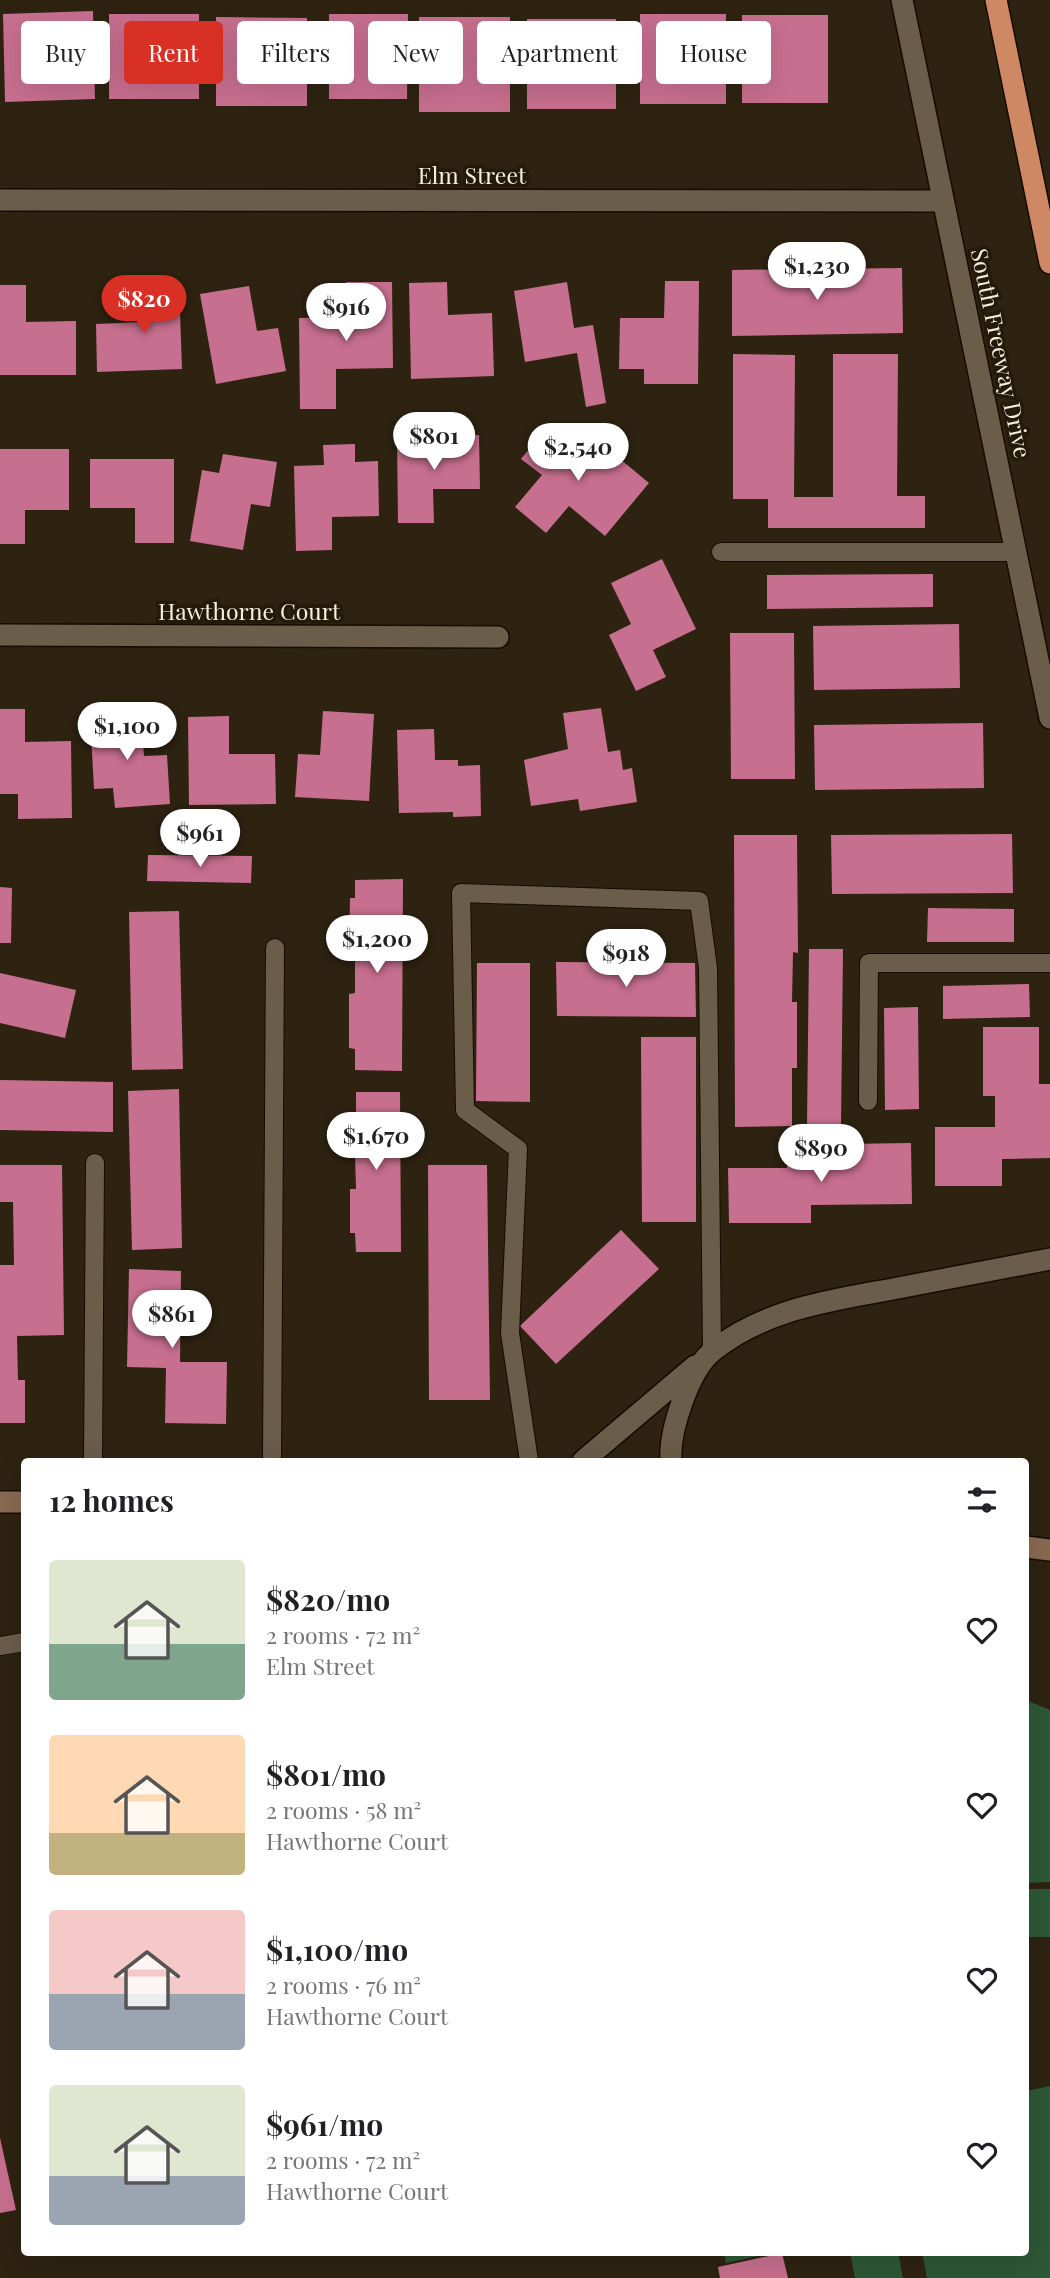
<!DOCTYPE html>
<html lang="en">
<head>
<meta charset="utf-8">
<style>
	:root { --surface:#fff; --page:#f2f2f2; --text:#202124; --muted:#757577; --accent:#d93025 }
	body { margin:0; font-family:"Playfair Display",serif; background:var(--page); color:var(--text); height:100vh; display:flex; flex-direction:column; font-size:26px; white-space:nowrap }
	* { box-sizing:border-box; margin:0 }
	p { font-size:23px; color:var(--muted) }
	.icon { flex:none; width:38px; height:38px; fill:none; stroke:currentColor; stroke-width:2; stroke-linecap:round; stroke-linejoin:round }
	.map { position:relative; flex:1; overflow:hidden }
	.side { position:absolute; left:21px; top:1458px; width:1008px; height:798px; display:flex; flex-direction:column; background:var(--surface); border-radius:7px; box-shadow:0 7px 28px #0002 }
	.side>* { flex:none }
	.top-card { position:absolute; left:21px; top:21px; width:1008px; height:63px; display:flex; gap:14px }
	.price { position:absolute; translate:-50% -60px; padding:0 16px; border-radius:24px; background:#fff; color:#222; font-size:23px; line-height:46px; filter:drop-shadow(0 2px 4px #0008) }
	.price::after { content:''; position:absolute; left:50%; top:42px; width:21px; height:16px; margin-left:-10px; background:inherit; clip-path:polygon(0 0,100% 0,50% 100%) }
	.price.on { background:var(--accent); color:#fff }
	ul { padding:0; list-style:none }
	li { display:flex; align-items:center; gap:21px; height:175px; padding:0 28px }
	li span { display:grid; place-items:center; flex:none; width:196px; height:140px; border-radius:7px; color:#555 }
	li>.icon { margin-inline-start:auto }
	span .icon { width:84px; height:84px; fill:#fffc; stroke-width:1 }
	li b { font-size:30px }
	h2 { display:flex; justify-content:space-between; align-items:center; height:84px; padding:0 28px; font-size:30px }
	.tag { padding:0 24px; border-radius:7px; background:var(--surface); box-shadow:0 7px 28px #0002; font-size:24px; line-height:63px }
	.tag.on { background:var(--accent); color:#fff }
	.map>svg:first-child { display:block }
	.green { fill:#2d5736 }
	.building { fill:#c76f8e }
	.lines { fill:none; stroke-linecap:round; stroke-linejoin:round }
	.service-casing { stroke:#160c00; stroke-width:20 }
	.minor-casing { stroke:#160c00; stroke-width:24 }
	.tertiary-casing { stroke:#160c00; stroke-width:24 }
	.secondary-casing { stroke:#160c00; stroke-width:24 }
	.motorway-casing { stroke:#160c00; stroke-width:24 }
	.service { stroke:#6a5d4a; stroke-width:18 }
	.minor { stroke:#6a5d4a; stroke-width:21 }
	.tertiary { stroke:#6a5d4a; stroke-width:21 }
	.secondary { stroke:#886a52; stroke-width:21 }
	.motorway { stroke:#ce8863; stroke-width:21 }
	.labels { text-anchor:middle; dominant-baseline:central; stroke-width:7; stroke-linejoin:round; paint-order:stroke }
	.street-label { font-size:23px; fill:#f4ede2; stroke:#241a08 }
</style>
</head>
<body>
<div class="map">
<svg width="1050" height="2278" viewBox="0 0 1050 2278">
	<rect width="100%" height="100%" fill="#2e2311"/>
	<g class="green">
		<path d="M1026 1700 1050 1710V1882L1026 1883Z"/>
		<rect x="1026" y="1889" width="24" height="48"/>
		<path d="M1050 2086V2278H927L922 2252H1026V2091Z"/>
		<path d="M724 2252H775L726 2263Z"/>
		<path d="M850 2252H898L903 2278H855Z"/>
	</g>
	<g class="building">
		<path d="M93 11 95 99 5 102 3 14Z"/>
		<rect x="109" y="14" width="90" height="85"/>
		<path d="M329 14H408L407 99H329Z"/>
		<rect x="640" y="14" width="86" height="90"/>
		<rect x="742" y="15" width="86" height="88"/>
		<path d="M216 17 307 18V106H216Z"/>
		<rect x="419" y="17" width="91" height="95"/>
		<rect x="527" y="19" width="89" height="90"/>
		<path d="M902 268 903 333 732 336V270Z"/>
		<path d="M665 281H699L698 384H644V369H619L620 318H664Z"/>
		<path d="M346 282H392L393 368 336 369V409H300L299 318 347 317Z"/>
		<path d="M447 282 448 315 492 313 494 376 411 379 409 283Z"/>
		<path d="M567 282 574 328 593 325 606 403 586 407 577 353 525 362 514 291Z"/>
		<path d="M141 284H179L182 369 97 372 96 324 142 322Z"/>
		<path d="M0 285H26V322L76 321V375H0Z"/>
		<path d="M249 286 257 331 278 328 286 371 216 384 200 294Z"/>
		<path d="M733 354 795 355 794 497H833V354H898L897 496H925V528H768V499H733Z"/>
		<path d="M550 423 592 457 602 444 649 483 605 536 569 506 546 533 515 507 542 475 521 459Z"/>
		<path d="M479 435 480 489H433L434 523H398L397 436Z"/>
		<path d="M355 444V462L378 461 379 516 332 517V550L296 551 294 466 324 465 323 445Z"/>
		<path d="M0 449H69V510H25V544H0Z"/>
		<path d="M223 454 277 462 270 507 251 504 243 550 190 541 202 470 219 473Z"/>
		<path d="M90 459H174V543H135V508H90Z"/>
		<path d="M662 559 696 629 653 650 666 677 636 691 609 635 631 624 611 583Z"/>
		<path d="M933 574V607L767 609V575Z"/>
		<path d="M959 624 960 688 814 690 813 626Z"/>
		<path d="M730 633H794L795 779H731Z"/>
		<path d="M601 708 608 752 620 750 623 770 632 768 637 802 580 811 578 799 531 806 524 760 568 749 563 713Z"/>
		<path d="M0 709H25V742L71 741 72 818 18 819V794H0Z"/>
		<path d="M323 711 374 714 369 801 295 797 298 754 320 755Z"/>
		<path d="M141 712 144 756 167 755 170 804 115 808 113 788 94 789 90 715Z"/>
		<path d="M229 716V754H275L276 804 189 805 188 717Z"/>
		<path d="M983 723 984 788 815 790 814 725Z"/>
		<path d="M434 729 435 760H458V766L480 765 481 816 453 817V812L399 813 397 730Z"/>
		<path d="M1012 834 1013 893 832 894 831 835Z"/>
		<path d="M734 835H797L798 953 793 952 792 1002H797V1068H792V1126L735 1127Z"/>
		<path d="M148 855 252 856 251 883 147 881Z"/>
		<path d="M403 879 402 1071 355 1070V1049L349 1048V994L355 993V956H349L350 898H355V880Z"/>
		<path d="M0 887 12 888 11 943H0Z"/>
		<path d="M928 908 1014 909V942H927Z"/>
		<path d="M179 911 183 1069 132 1070 129 912Z"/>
		<path d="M809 949H843L841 1127 807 1126Z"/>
		<path d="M556 962 695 963 696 1017 557 1016Z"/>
		<path d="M477 963H530V1102L476 1101Z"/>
		<path d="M0 973 76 990 65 1038 0 1023Z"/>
		<path d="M1029 984 1030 1017 943 1019V986Z"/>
		<path d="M918 1007 919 1109 885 1110 884 1008Z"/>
		<path d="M983 1027H1039V1084H1050V1158L1002 1159V1186H935V1127H995V1096H983Z"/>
		<path d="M641 1037H696V1222H642Z"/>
		<path d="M0 1080 113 1082V1132L0 1130Z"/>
		<path d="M179 1089 182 1248 132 1250 128 1091Z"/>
		<path d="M356 1092H400L401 1252H356L355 1233H350V1189H356L355 1155H350L349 1112H356Z"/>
		<path d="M911 1143 912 1204 811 1205V1223H729L728 1168H787V1156L844 1155V1144Z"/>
		<path d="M0 1165H62L64 1335 17 1336 18 1380H25V1423H0V1265H14L13 1202H0Z"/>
		<path d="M428 1165H487L490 1400H429Z"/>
		<path d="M621 1230 659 1269 556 1364 520 1326Z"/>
		<path d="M129 1269 181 1271 180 1362H227L226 1424 165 1423 166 1368 127 1367Z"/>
		<path d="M0 2138 16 2210 0 2213Z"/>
		<path d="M782 2253 788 2278H720L718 2267Z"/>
	</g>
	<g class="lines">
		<defs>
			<g id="service">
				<path d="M721 552H1016"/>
				<path d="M868 1101 869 963H1050"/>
				<path d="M93 1461 95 1163"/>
				<path d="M272 1461 275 948"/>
				<path d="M529 1461 510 1333 518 1149 465 1110 461 893 699 901 708 968 712 1351"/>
				<path d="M0 1646 24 1642"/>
			</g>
			<g id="minor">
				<path d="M0 200 943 201"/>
				<path d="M0 635 498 637"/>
				<path d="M583 1461 695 1366"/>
				<path d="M671 1461C669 1431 689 1369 714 1350 767 1308 834 1300 898 1288 949 1278 999 1269 1050 1259"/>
			</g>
			<path id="tertiary" d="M902 0 1050 718"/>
			<g id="secondary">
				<path d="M0 1502H24"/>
				<path d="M1026 1547 1050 1550"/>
			</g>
			<path id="motorway" d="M996 0 1050 263"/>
		</defs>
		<use href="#service" class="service-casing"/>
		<use href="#minor" class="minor-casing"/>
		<use href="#tertiary" class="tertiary-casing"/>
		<use href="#secondary" class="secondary-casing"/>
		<use href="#motorway" class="motorway-casing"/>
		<use href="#service" class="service"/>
		<use href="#minor" class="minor"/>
		<use href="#tertiary" class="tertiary"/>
		<use href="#secondary" class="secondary"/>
		<use href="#motorway" class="motorway"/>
	</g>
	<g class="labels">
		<g class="street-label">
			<text x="472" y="174">Elm Street</text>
			<text transform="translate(1002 353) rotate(78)">South Freeway Drive</text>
			<text x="249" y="610">Hawthorne Court</text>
		</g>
	</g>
</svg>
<b class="price" style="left:817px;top:302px">$1,230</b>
<b class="price on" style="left:144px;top:335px">$820</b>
<b class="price" style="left:346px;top:343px">$916</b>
<b class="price" style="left:434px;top:472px">$801</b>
<b class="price" style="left:578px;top:483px">$2,540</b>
<b class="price" style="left:127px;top:762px">$1,100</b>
<b class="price" style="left:200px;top:869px">$961</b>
<b class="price" style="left:377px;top:975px">$1,200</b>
<b class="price" style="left:626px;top:989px">$918</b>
<b class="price" style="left:376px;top:1172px">$1,670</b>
<b class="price" style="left:821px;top:1184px">$890</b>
<b class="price" style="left:172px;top:1350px">$861</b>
<div class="top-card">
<a class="tag">Buy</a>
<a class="tag on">Rent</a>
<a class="tag">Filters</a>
<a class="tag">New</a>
<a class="tag">Apartment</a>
<a class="tag">House</a>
</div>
<section class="side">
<h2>12 homes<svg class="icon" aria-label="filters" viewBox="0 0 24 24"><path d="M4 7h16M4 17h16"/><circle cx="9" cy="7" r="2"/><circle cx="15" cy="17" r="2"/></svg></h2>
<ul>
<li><span style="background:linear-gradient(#dfe7d0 60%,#7fa58c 0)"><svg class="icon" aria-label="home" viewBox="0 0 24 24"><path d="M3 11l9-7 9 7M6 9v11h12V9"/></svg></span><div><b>$820/mo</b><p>2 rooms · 72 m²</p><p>Elm Street</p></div><svg class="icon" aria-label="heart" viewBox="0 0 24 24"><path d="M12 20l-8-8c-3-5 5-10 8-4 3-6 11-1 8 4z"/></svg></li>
<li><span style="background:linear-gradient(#ffd9b3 70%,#c2b280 0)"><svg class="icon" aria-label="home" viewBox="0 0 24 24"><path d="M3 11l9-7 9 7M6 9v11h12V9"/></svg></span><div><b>$801/mo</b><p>2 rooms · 58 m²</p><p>Hawthorne Court</p></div><svg class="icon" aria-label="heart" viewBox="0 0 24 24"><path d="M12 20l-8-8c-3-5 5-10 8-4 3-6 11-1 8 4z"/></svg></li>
<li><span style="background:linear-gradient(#f6c9c9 60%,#9aa5b1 0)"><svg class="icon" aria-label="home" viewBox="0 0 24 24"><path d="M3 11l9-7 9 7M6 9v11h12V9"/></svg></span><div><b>$1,100/mo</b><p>2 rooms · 76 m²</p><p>Hawthorne Court</p></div><svg class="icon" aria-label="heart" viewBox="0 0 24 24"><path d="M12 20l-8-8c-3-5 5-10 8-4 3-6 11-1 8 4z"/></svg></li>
<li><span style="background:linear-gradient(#dfe7d0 65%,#9aa5b1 0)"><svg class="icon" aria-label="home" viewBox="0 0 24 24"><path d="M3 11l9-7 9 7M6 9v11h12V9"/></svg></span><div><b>$961/mo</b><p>2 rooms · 72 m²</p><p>Hawthorne Court</p></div><svg class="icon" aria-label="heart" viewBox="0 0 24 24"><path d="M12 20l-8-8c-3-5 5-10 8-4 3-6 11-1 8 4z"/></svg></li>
</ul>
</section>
</div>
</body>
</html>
